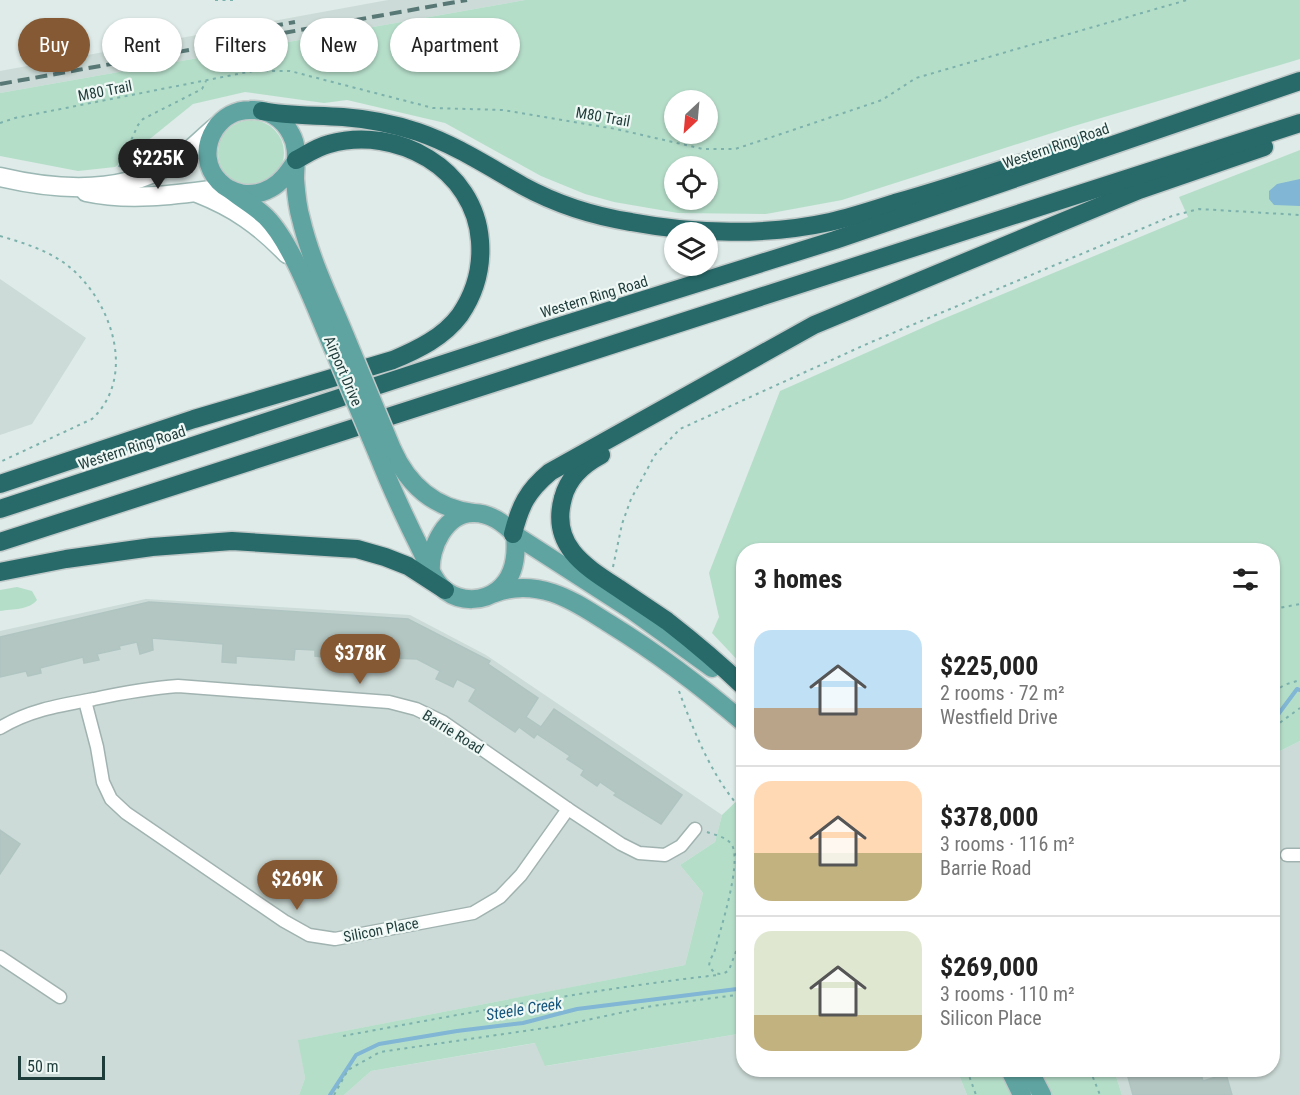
<!DOCTYPE html>
<html lang="en">
<head>
<meta charset="utf-8">
<style>
	:root { --surface:#fff; --page:#f6f6f6; --text:#222; --muted:#767676; --line:#e0e0e0; --accent:#845934 }
	body { margin:0; font-family:"Roboto Condensed",sans-serif; background:var(--page); color:var(--text); height:100vh; display:flex; flex-direction:column; font-size:22px; white-space:nowrap }
	* { box-sizing:border-box; margin:0 }
	p { font-size:20px; color:var(--muted) }
	.icon { flex:none; width:33px; height:33px; fill:none; stroke:currentColor; stroke-width:2; stroke-linecap:round; stroke-linejoin:round }
	.map { position:relative; flex:1; overflow:hidden }
	.side { position:absolute; left:736px; top:543px; width:544px; height:534px; display:flex; flex-direction:column; background:var(--surface); border-radius:24px; box-shadow:0 2px 4px #0004 }
	.side>* { flex:none }
	.top-card { position:absolute; left:18px; top:18px; width:570px; height:54px; display:flex; gap:12px }
	.needle { width:39px; rotate:206deg }
	.controls { position:absolute; left:664px; top:90px; display:grid; gap:12px }
	.controls a { display:grid; place-items:center; width:54px; height:54px; border-radius:50%; background:var(--surface); box-shadow:0 2px 4px #0004; font-size:30px }
	.scale { position:absolute; left:18px; bottom:15px; width:87px; box-sizing:border-box; padding-left:6px; border:3px solid #1e3c3a; border-top:0; font-size:16px; line-height:21px; white-space:nowrap; color:#1e3c3a; -webkit-text-stroke:4px #eff8f5; paint-order:stroke }
	.price { position:absolute; translate:-50% -51px; padding:0 14px; border-radius:21px; background:var(--accent); color:#fff; font-size:20px; line-height:39px; filter:drop-shadow(0 2px 3px #0008) }
	.price::after { content:''; position:absolute; left:50%; top:36px; width:18px; height:14px; margin-left:-9px; background:inherit; clip-path:polygon(0 0,100% 0,50% 100%) }
	.price.current { background:#222; color:#fff }
	ul { padding:0; list-style:none }
	li { display:flex; align-items:center; gap:18px; height:150px; padding:0 18px }
	li+li { border-top:2px solid var(--line) }
	li span { display:grid; place-items:center; flex:none; width:168px; height:120px; border-radius:18px; color:#555 }
	li>.icon { margin-inline-start:auto }
	span .icon { width:72px; height:72px; fill:#fffc; stroke-width:1 }
	li b { font-size:26px }
	h2 { display:flex; justify-content:space-between; align-items:center; height:72px; padding:0 18px; font-size:26px }
	.chip { padding:0 21px; border-radius:27px; background:var(--surface); box-shadow:0 2px 4px #0004; font-size:21px; line-height:54px }
	.chip.current { background:var(--accent); color:#fff }
	.map>svg:first-child { display:block }
	.built { fill:#ccdbd7 }
	.green { fill:#b5dec9; fill-rule:evenodd }
	.water { fill:#81b6d5 }
	.lines { fill:none; stroke-linecap:round; stroke-linejoin:round }
	.stream { stroke:#81b6d5; stroke-width:4 }
	.building { fill:#b3c6c2; stroke:#b0c5c1; stroke-width:1.5 }
	.street-casing { stroke:#a1b3b0; stroke-width:15 }
	.secondary-casing { stroke:#9cb8b4; stroke-width:21 }
	.primary-casing { stroke:#c0c8c8; stroke-width:21 }
	.highway-casing { stroke:#c0c8c8; stroke-width:21 }
	.path { stroke:#7cb1ac; stroke-width:2; stroke-dasharray:3 4.5; stroke-linecap:butt }
	.street { stroke:#fff; stroke-width:12 }
	.secondary { stroke:#fff; stroke-width:18 }
	.primary { stroke:#5fa4a1; stroke-width:18 }
	.highway { stroke:#286a6a; stroke-width:18 }
	.rail { stroke:#587876; stroke-width:4; stroke-dasharray:12 6; stroke-linecap:butt }
	.primary-bridge-casing { stroke:#c0c8c8; stroke-width:21; stroke-linecap:butt }
	.primary-bridge { stroke:#5fa4a1; stroke-width:18 }
	.labels { text-anchor:middle; dominant-baseline:central; stroke-width:4.5; stroke-linejoin:round; paint-order:stroke }
	.street-label { font-size:15px; fill:#1e3c3a; stroke:#eff8f5 }
	.water-label { font-size:16px; font-style:italic; fill:#15547c; stroke:#eff8f5 }
</style>
</head>
<body>
<div class="map">
<svg width="1300" height="1095" viewBox="0 0 1300 1095">
	<rect width="100%" height="100%" fill="#deebe8"/>
	<g class="built">
		<path d="M388 0H525L0 93V71Z"/>
		<path d="M0 279 86 338 32 424 0 435Z"/>
		<path d="M146 599 410 615 486 655 722 815 715 842 680 865 703 893 685 965 299 1040 305 1078 299 1095H0V631Z"/>
		<path d="M1300 741V1095H1122L1114 1070H1274V761L1280 751Z"/>
		<path d="M744 1033V1070H957L967 1095H344L371 1071 536 1043 546 1066Z"/>
	</g>
	<g class="green">
		<path d="M525 0H1300V59L1074 126 842 200 766 214 678 213 614 202 585 194 541 176 445 123 347 100 324 103 245 92 193 104 115 167 78 171 0 156V93ZM675 100H708V134H675ZM675 166H708V200H675Z"/>
		<circle cx="251" cy="153" r="33"/>
		<path d="M1300 150V741L1280 751 1274 761V550H744V667L712 633 719 617 709 573 780 391 938 321 1188 217 1179 197Z"/>
		<path d="M17 587 32 591 37 600C29 610 13 609 0 611V590Z"/>
		<path d="M744 794V1033L545 1066 535 1043 371 1071 344 1095H299L305 1078 298 1040 685 965 703 893 680 865 715 842 722 815Z"/>
		<path d="M957 1070H1114L1122 1095H967Z"/>
	</g>
	<path class="water" d="M1300 179V206L1274 205 1269 199V191L1277 184Z"/>
	<g class="lines">
		<g class="stream">
			<path d="M1274 720 1297 689 1300 690"/>
			<path d="M330 1095 356 1055 379 1044 457 1031 523 1023 577 1009 737 989 744 985"/>
		</g>
	</g>
	<g class="building">
		<path d="M149 602 408 619 490 661 488 664 538 698 526 717 541 727 554 709 682 795 661 824 614 795 616 793 600 782 597 786 581 775 584 770 567 759 570 756 537 734 534 738 519 727 515 732 469 701 476 689 457 679 453 687 436 679 440 671 417 659 391 658V667L374 666 375 652 333 651V658L315 656V650L295 649 294 660 236 656V663L222 662 223 644 152 638 153 650 140 654 137 642 119 646 120 649 97 654 99 660 84 663 83 657 40 668 41 673 28 676 26 671 0 677V637Z"/>
		<path d="M0 830 20 844 0 874Z"/>
		<path d="M1126 1070H1200L1203 1081 1226 1074 1232 1095H1133Z"/>
	</g>
	<g class="lines">
		<defs>
			<g id="street">
				<path d="M85 701 97 747 103 782 111 799 126 813 284 921 309 935 335 939 473 913 500 897 521 875 568 809"/>
				<path d="M0 728C29 710 61 705 94 699 122 693 149 688 178 686L389 702 416 709 443 722 568 809 621 844 639 853 665 855 681 846 695 829"/>
				<path d="M1287 855H1300"/>
				<path d="M0 957 60 997"/>
			</g>
			<g id="secondary">
				<path d="M0 177C55 190 120 195 171 164 188 154 202 138 217 126"/>
				<path d="M86 192C132 202 181 194 227 188"/>
				<path d="M197 193C235 208 259 225 287 254"/>
			</g>
			<g id="primary">
				<path d="M296 161C289 171 282 182 271 188 232 210 190 168 215 129 223 117 236 110 250 110 268 109 283 118 291 134 299 148 295 163 295 179 296 192 297 206 301 219 311 262 332 303 348 343"/>
				<path d="M232 191C243 200 256 207 266 217 293 244 317 312 333 348"/>
				<path d="M392 449C408 485 434 508 473 513"/>
				<path d="M378 455C391 488 406 520 422 552 428 565 434 582 446 591 461 602 483 602 498 590 515 577 517 555 515 535 505 524 490 513 474 513 446 512 429 548 431 571"/>
				<path d="M515 535 633 611 712 668"/>
				<path d="M495 593C514 586 534 587 553 593 574 600 592 613 610 624 657 653 702 687 744 723"/>
				<path d="M1010 1070 1022 1095"/>
				<path d="M1029 1070 1042 1095"/>
			</g>
			<g id="highway">
				<path d="M262 111C288 116 316 115 343 117 369 119 394 124 418 132 456 145 489 167 523 186 556 204 594 216 631 222 695 234 766 236 830 222 852 217 873 210 895 203 962 184 1028 161 1094 139"/>
				<path d="M601 455C582 465 568 478 563 498 550 545 584 566 618 588 634 599 651 610 667 621 694 642 719 663 744 687"/>
				<path d="M0 484 194 419 393 360C417 350 444 337 460 315 475 293 482 267 480 241 475 169 397 125 329 144 317 147 307 154 296 160"/>
				<path d="M0 509 541 332 835 240 1300 81"/>
				<path d="M513 534C520 506 527 491 550 472L814 325 1139 190 1264 147"/>
				<path d="M0 542 1300 123"/>
				<path d="M0 572 66 559 152 547 232 541 357 549 385 557 408 566 445 590"/>
			</g>
		</defs>
		<use href="#street" class="street-casing"/>
		<use href="#secondary" class="secondary-casing"/>
		<use href="#primary" class="primary-casing"/>
		<use href="#highway" class="highway-casing"/>
		<g class="path">
			<path d="M215 0H237"/>
			<path d="M0 123 15 118 253 71H290L433 108 503 110 616 129 703 149H735L775 136 882 100 916 78 1187 0"/>
			<path d="M119 167 138 125 143 119 202 89 206 81"/>
			<path d="M0 236C24 243 47 250 67 265 111 299 138 376 92 419L0 462"/>
			<path d="M613 567 622 524 631 499 655 455 680 429 869 343 1172 216 1199 209 1300 215"/>
			<path d="M1274 609 1300 604"/>
			<path d="M679 691C694 732 713 780 744 812"/>
			<path d="M1274 692 1284 685 1300 680"/>
			<path d="M1274 727 1300 708"/>
			<path d="M707 832C715 835 727 837 732 845 742 864 720 931 714 953L710 960 709 966C714 974 721 977 729 970L744 930"/>
			<path d="M735 855 744 847"/>
			<path d="M343 1036C468 1013 592 989 718 975"/>
			<path d="M967 1070 976 1095"/>
			<path d="M1090 1070 1100 1095"/>
			<path d="M334 1095 348 1070 380 1052 559 1026 652 1006 744 994"/>
		</g>
		<use href="#street" class="street"/>
		<use href="#secondary" class="secondary"/>
		<use href="#primary" class="primary"/>
		<use href="#highway" class="highway"/>
		<g class="rail">
			<path d="M218 36 295 22"/>
			<path d="M0 84 467 0"/>
		</g>
		<defs>
			<g id="primary-bridge">
				<path d="M348 343 392 449"/>
				<path d="M333 348 378 455"/>
			</g>
		</defs>
		<use href="#primary-bridge" class="primary-bridge-casing"/>
		<use href="#primary-bridge" class="primary-bridge"/>
	</g>
	<g class="labels">
		<g class="street-label">
			<text transform="translate(105 91) rotate(-11)">M80 Trail</text>
			<text transform="translate(603 117) rotate(10)">M80 Trail</text>
			<text transform="translate(1056 146) rotate(-19)">Western Ring Road</text>
			<text transform="translate(594 297) rotate(-17)">Western Ring Road</text>
			<text transform="translate(343 371) rotate(67)">Airport Drive</text>
			<text transform="translate(132 448) rotate(-18)">Western Ring Road</text>
			<text transform="translate(453 732) rotate(32)">Barrie Road</text>
			<text transform="translate(381 930) rotate(-11)">Silicon Place</text>
		</g>
		<g class="water-label">
			<text transform="translate(524 1009) rotate(-9)">Steele Creek</text>
		</g>
	</g>
</svg>
<div class="controls">
<a><svg class="needle" viewBox="-14 -14 28 28"><path d="M0-13l5 13h-10z" fill="#e53935"/><path d="M0 13l5-13h-10z" fill="#767676"/></svg></a>
<a><svg class="icon" aria-label="locate" viewBox="0 0 24 24"><circle cx="12" cy="12" r="6"/><path d="M12 2v4M12 18v4M2 12h4M18 12h4"/></svg></a>
<a><svg class="icon" aria-label="layers" viewBox="0 0 24 24"><path d="M12 4l9 5-9 5-9-5zM3 14l9 5 9-5"/></svg></a>
</div>
<div class="scale">50 m</div>
<b class="price current" style="left:158px;top:190px">$225K</b>
<b class="price" style="left:360px;top:685px">$378K</b>
<b class="price" style="left:297px;top:911px">$269K</b>
<div class="top-card">
<a class="chip current">Buy</a>
<a class="chip">Rent</a>
<a class="chip">Filters</a>
<a class="chip">New</a>
<a class="chip">Apartment</a>
</div>
<section class="side">
<h2>3 homes<svg class="icon" aria-label="filters" viewBox="0 0 24 24"><path d="M4 7h16M4 17h16"/><circle cx="9" cy="7" r="2"/><circle cx="15" cy="17" r="2"/></svg></h2>
<ul>
<li><span style="background:linear-gradient(#bfe0f5 65%,#b9a48a 0)"><svg class="icon" aria-label="home" viewBox="0 0 24 24"><path d="M3 11l9-7 9 7M6 9v11h12V9"/></svg></span><div><b>$225,000</b><p>2 rooms · 72 m²</p><p>Westfield Drive</p></div></li>
<li><span style="background:linear-gradient(#ffd9b3 60%,#c2b280 0)"><svg class="icon" aria-label="home" viewBox="0 0 24 24"><path d="M3 11l9-7 9 7M6 9v11h12V9"/></svg></span><div><b>$378,000</b><p>3 rooms · 116 m²</p><p>Barrie Road</p></div></li>
<li><span style="background:linear-gradient(#dfe7d0 70%,#c2b280 0)"><svg class="icon" aria-label="home" viewBox="0 0 24 24"><path d="M3 11l9-7 9 7M6 9v11h12V9"/></svg></span><div><b>$269,000</b><p>3 rooms · 110 m²</p><p>Silicon Place</p></div></li>
</ul>
</section>
</div>
</body>
</html>
